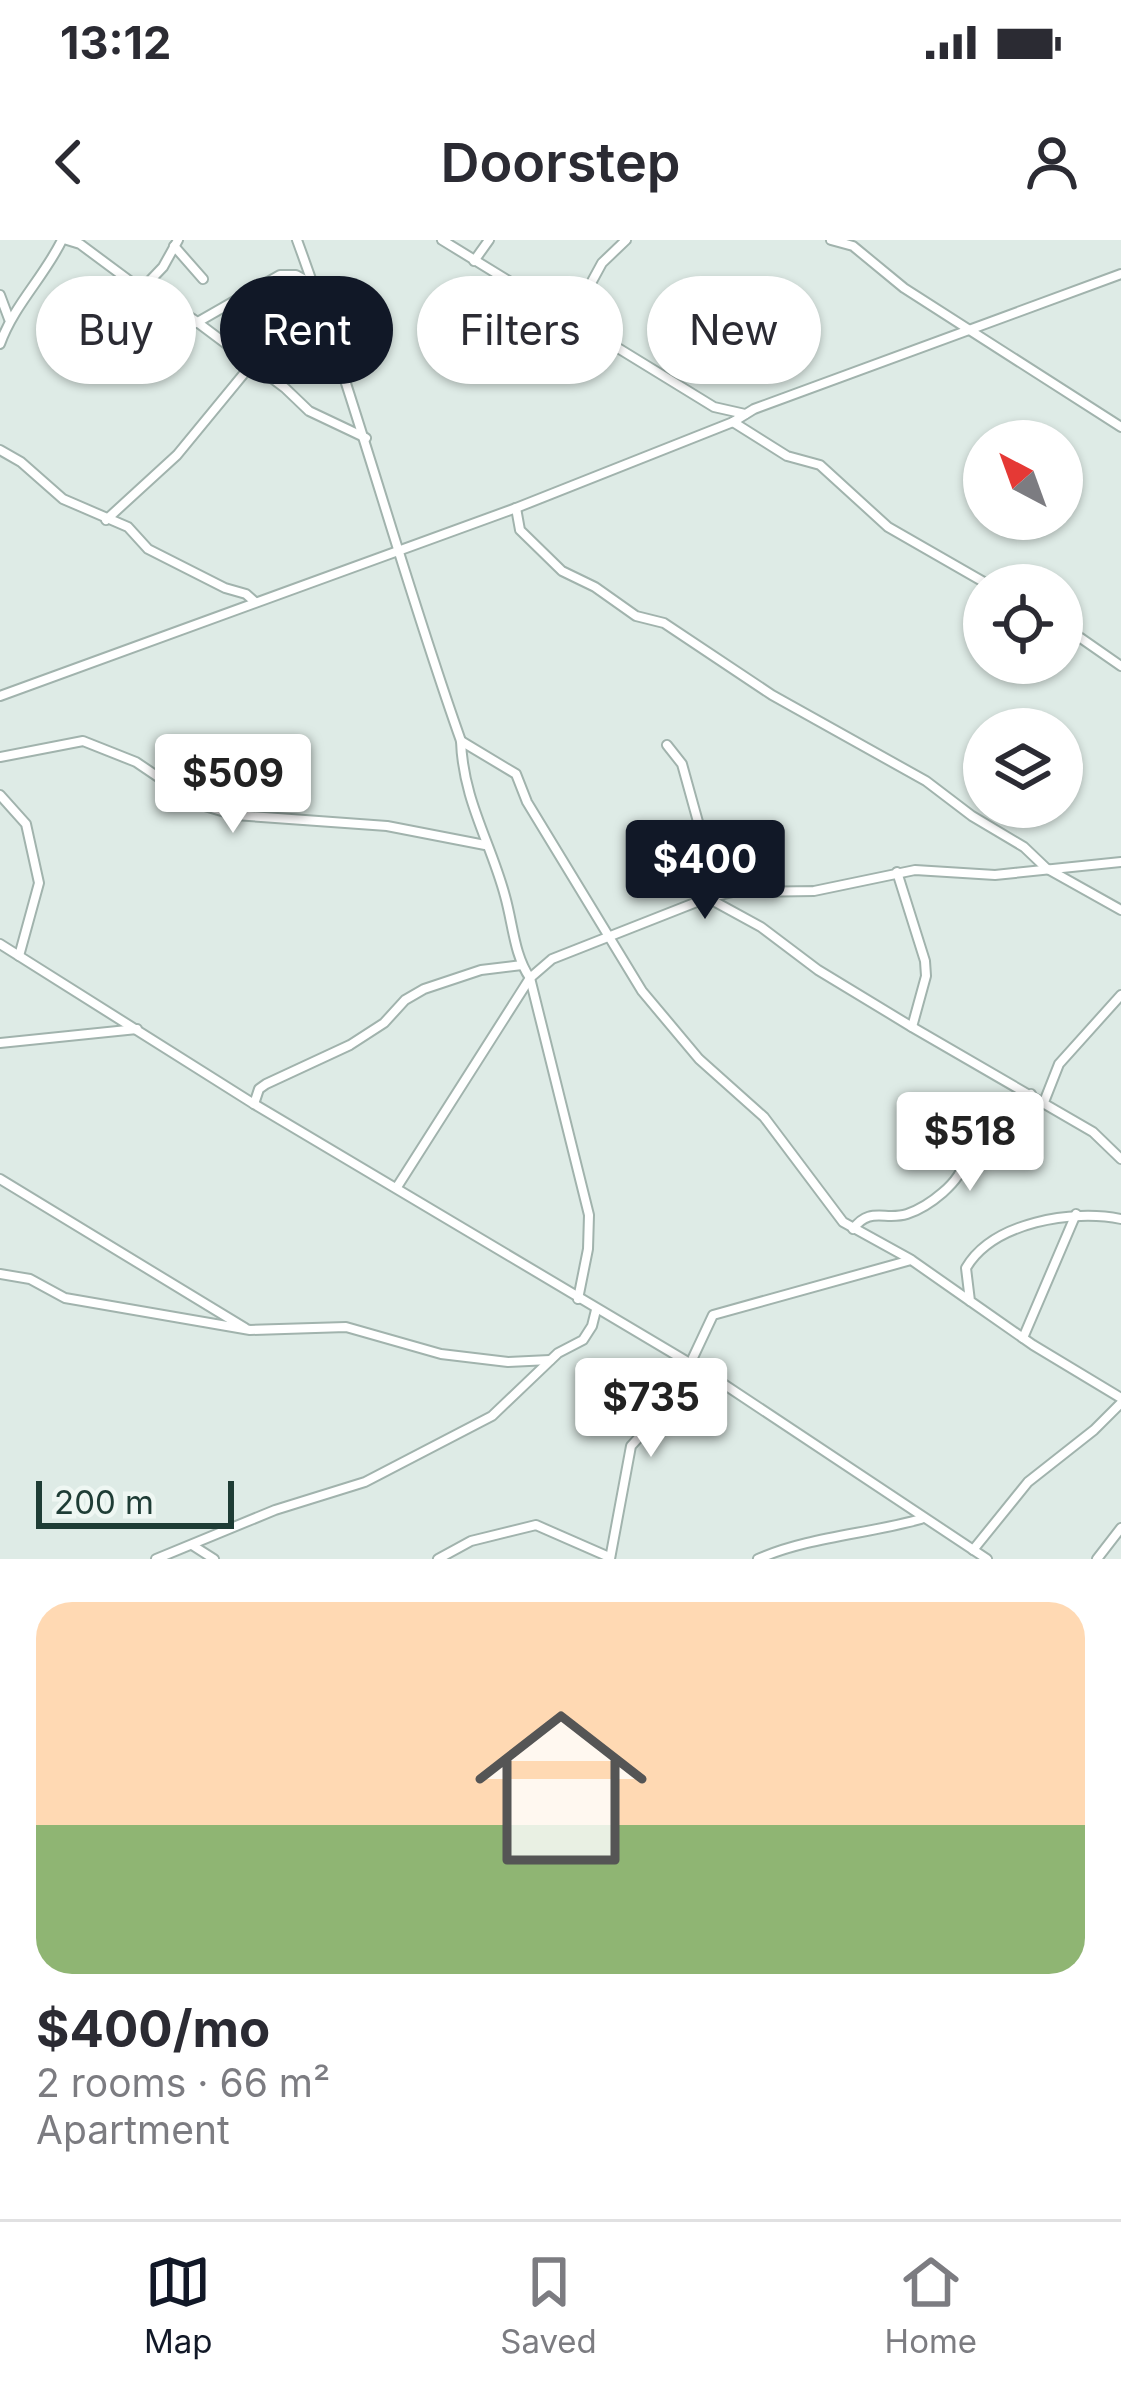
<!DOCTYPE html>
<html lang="en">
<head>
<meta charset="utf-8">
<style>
	:root { --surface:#fff; --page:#f2f2f3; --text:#2b2b33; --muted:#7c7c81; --line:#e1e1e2; --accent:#111827 }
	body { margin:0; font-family:Inter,sans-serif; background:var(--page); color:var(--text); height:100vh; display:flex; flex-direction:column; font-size:45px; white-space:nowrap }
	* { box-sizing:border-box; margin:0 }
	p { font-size:39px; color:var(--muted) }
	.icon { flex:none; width:66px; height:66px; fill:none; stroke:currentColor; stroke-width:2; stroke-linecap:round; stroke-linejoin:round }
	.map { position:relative; height:1319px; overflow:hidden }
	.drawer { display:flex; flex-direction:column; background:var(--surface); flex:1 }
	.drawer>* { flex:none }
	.hud { position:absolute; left:36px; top:36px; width:1050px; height:108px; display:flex; gap:24px }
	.needle { width:78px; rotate:319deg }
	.fabs { position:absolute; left:963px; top:180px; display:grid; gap:24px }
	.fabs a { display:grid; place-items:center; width:120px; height:120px; border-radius:50%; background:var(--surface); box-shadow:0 3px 9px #0004; font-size:60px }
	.scale { position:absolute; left:36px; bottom:30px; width:198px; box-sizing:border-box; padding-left:12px; border:6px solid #1e3c35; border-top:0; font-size:33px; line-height:42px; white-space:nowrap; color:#1e3c35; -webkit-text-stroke:9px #eff7f3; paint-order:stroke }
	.price { position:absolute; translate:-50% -102px; padding:0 27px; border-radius:12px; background:#fff; color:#222; font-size:39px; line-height:78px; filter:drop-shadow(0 3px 6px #0008) }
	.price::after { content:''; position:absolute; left:50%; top:72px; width:36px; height:27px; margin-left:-18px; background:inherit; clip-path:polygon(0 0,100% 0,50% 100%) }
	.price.current { background:var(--accent); color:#fff }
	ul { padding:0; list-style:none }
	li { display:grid; align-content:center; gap:24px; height:636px; padding:0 36px }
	li span { display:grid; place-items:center; height:372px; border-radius:36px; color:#555 }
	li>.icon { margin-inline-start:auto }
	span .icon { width:216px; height:216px; fill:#fffc; stroke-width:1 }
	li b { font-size:51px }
	.pill { padding:0 42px; border-radius:54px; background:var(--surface); box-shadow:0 3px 9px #0004; font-size:42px; line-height:108px }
	.pill.current { background:var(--accent); color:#fff }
	.status { display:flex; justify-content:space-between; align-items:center; height:84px; padding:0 60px; background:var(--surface); direction:ltr }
	.status svg { height:33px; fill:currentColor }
	header { display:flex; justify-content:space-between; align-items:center; height:156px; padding:0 36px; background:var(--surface); font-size:54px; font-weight:600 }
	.menu { display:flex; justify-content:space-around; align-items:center; height:168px; border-top:3px solid var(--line); background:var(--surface); font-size:33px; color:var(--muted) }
	.menu a { display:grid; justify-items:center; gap:6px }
	.menu .current { color:var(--accent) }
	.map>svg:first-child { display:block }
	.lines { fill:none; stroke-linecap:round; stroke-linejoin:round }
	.minor-casing { stroke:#a1b3ad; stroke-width:12 }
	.minor { stroke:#fff; stroke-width:8 }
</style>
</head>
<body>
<div class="status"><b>13:12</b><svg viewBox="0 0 49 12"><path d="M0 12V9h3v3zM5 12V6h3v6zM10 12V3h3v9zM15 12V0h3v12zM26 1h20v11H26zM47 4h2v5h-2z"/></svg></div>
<header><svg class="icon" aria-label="back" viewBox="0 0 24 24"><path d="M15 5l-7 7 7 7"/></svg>Doorstep<svg class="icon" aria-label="person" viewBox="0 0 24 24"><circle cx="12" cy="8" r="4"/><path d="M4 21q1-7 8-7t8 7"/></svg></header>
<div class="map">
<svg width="1121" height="1319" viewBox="0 0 1121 1319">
	<rect width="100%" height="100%" fill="#deebe6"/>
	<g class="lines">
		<defs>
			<g id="minor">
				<path d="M67 0 80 4 146 53 193 79 285 148 309 171 366 198"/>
				<path d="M297 0C358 166 402 335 461 501 463 560 491 603 505 656 513 684 514 715 530 738L589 975 588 1009 578 1059"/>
				<path d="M442 0 714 167 745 174"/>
				<path d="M831 0 853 6 904 48 1121 187"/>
				<path d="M174 6 203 39"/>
				<path d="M474 21 489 0"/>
				<path d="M142 49 163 27 178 0"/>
				<path d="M0 55 9 79"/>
				<path d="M571 80 602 23 626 0"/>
				<path d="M196 83 280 35H296L311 43"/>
				<path d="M0 104C14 65 44 37 62 0"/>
				<path d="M733 182 787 216 820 225 888 287 989 345"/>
				<path d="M0 210 21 222 63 259 128 287 148 309 225 348 246 354 255 362"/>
				<path d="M516 268 520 290 562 331 595 347 636 376 664 383 772 455 926 541 972 576 1024 607 1046 628 1121 670"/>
				<path d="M106 280 177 215 251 125"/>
				<path d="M1062 385 1121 426"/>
				<path d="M0 456 516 268 733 182 754 169 1121 34"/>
				<path d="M461 501 516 534 527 562 642 751 699 819 764 877 843 982 910 1019 970 1061"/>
				<path d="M667 505 682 524 700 589 733 652"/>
				<path d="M0 517 83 501 136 522 198 564 235 575 387 586 485 605"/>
				<path d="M0 555 26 584 39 643 19 716"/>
				<path d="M897 632 925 721 926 736 912 787"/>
				<path d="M708 658 761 687 818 730 912 787 1093 892 1121 919"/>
				<path d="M0 704 254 864 713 1137 987 1319"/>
				<path d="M0 803 137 789"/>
				<path d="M1044 862 1059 824 1121 755"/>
				<path d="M254 864 259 849 266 844 350 805 384 783 405 760 424 749 481 730 522 725"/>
				<path d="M0 939 245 1088"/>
				<path d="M397 947 530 738 552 719 707 658 733 652 814 651 915 630 995 635 1121 622"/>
				<path d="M1121 979C1073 969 993 982 966 1028L970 1061 1033 1105 1121 1158"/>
				<path d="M853 989C870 966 885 981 907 974 928 967 962 942 964 920L1031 854"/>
				<path d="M0 1034 30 1039 65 1058 250 1090 346 1087 441 1114 508 1122 550 1120"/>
				<path d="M1023 1098 1076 974"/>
				<path d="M690 1124 713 1075 911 1020"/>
				<path d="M192 1305 214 1319"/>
				<path d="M973 1310 1028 1242 1094 1190 1121 1163"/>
				<path d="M156 1319 275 1270 365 1242 492 1176 558 1113 583 1100 592 1086 596 1070"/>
				<path d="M438 1319 471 1301 536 1285 609 1317"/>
				<path d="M610 1319 631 1206 665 1169 683 1162 713 1137"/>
				<path d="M758 1319C808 1297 867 1294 921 1279"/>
				<path d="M1097 1319 1121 1288"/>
			</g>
		</defs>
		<use href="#minor" class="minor-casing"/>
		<use href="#minor" class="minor"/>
	</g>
</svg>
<div class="fabs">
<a><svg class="needle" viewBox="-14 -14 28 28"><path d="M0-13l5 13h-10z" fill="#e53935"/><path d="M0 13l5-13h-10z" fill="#7c7c81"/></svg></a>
<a><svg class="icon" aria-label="locate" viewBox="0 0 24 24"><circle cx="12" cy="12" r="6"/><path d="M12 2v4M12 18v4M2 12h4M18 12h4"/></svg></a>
<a><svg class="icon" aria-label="layers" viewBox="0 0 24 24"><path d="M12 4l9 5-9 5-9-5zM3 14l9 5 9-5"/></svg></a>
</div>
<div class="scale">200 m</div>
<b class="price" style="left:233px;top:596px">$509</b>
<b class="price current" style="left:705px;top:682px">$400</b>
<b class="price" style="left:970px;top:954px">$518</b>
<b class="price" style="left:651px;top:1220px">$735</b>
<div class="hud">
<a class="pill">Buy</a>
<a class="pill current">Rent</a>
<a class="pill">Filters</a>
<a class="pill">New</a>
</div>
</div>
<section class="drawer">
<ul>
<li><span style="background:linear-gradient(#ffd9b3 60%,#8fb573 0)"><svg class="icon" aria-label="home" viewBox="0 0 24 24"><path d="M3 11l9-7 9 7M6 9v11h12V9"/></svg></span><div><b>$400/mo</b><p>2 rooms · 66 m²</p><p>Apartment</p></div></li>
</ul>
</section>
<nav class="menu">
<a class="current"><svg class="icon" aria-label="map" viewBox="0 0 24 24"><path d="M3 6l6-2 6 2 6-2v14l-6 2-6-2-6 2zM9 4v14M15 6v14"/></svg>Map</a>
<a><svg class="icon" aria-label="saved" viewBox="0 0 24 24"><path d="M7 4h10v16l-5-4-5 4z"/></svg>Saved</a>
<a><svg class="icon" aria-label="home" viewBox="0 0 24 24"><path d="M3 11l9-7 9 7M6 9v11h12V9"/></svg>Home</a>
</nav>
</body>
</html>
